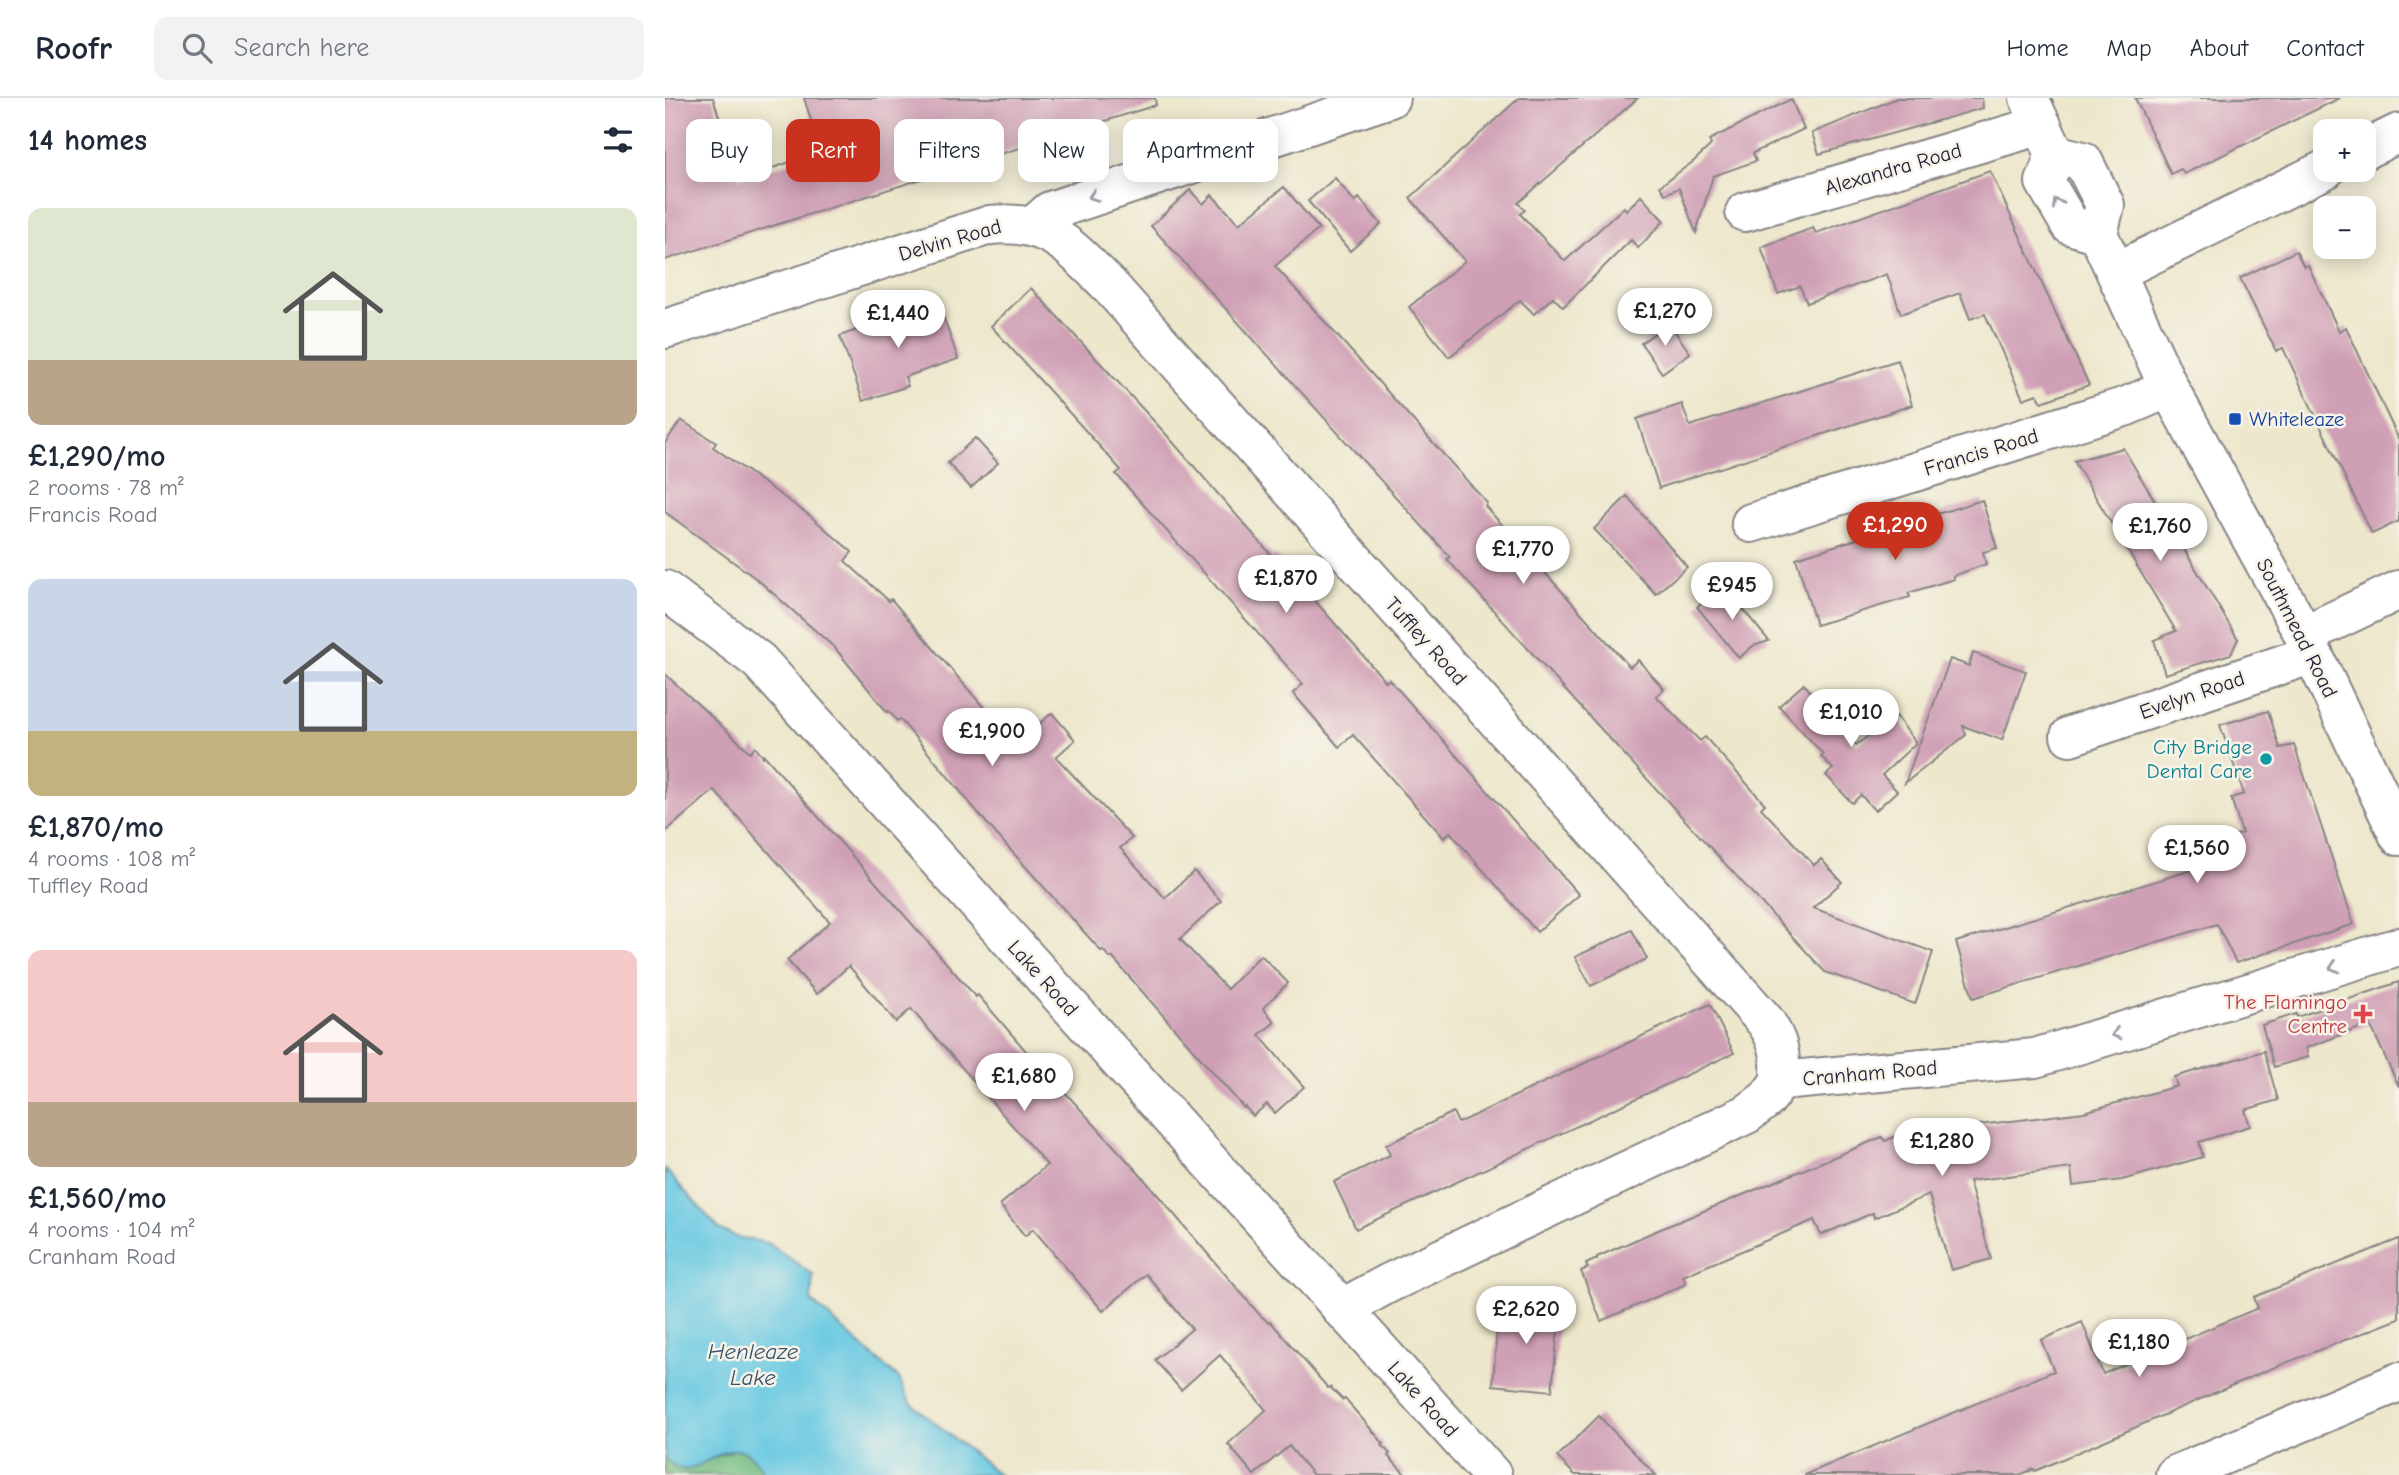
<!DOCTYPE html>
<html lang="en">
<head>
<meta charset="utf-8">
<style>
	:root { --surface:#fff; --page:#f2f2f3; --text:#1f2937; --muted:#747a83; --line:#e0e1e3; --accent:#c8321e }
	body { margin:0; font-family:"Comic Neue",sans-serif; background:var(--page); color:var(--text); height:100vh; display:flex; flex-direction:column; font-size:26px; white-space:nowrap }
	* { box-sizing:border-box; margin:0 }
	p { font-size:23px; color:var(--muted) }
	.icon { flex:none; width:38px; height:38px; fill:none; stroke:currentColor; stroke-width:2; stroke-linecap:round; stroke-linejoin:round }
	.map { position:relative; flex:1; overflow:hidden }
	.drawer { display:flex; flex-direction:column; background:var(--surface); width:665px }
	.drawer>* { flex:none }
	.guide { position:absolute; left:21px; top:21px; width:665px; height:63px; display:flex; gap:14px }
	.tools { position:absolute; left:1648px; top:21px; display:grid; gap:14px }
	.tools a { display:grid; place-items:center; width:63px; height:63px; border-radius:14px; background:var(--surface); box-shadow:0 4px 18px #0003; font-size:35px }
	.price { position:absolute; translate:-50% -60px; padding:0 16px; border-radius:24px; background:#fff; color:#222; font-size:23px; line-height:46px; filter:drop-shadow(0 2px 4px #0008) }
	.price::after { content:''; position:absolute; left:50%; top:42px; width:21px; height:16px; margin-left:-10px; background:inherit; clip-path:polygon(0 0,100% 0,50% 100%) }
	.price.current { background:var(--accent); color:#fff }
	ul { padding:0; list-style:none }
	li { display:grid; align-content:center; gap:14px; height:371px; padding:0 28px }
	li span { display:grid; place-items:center; height:217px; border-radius:14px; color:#555 }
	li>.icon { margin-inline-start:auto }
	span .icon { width:126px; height:126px; fill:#fffc; stroke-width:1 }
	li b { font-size:30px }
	h2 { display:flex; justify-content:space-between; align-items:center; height:84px; padding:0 28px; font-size:30px }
	.tag { padding:0 24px; border-radius:14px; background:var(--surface); box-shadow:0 4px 18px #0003; font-size:24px; line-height:63px }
	.tag.current { background:var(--accent); color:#fff }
	header { display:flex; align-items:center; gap:42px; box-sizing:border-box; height:98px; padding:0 35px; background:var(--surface); border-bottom:2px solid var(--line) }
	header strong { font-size:33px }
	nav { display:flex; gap:38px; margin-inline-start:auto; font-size:24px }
	.search { width:490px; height:63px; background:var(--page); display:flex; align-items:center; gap:18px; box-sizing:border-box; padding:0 24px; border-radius:14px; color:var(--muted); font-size:26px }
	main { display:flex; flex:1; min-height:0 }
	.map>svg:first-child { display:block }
	.forest { fill:#74bc82; stroke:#4b6f5e; stroke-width:2 }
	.water { fill:#64c7e2; stroke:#43748e; stroke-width:2 }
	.building { fill:#cf9fb5 }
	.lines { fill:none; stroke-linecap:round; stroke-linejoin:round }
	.minor-casing { stroke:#888484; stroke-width:42 }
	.major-casing { stroke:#888484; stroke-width:42 }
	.minor { stroke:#fff; stroke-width:38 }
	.major { stroke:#fff; stroke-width:38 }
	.oneway { stroke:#9c9ca7 }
	.transit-dot { fill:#1a4fb4; stroke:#f7f3e8; stroke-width:2.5 }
	.culture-dot { fill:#0f9aa8; stroke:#f7f3e8; stroke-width:2.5 }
	.health-dot { fill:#e0444e; stroke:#f7f3e8; stroke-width:2.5 }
	.labels { text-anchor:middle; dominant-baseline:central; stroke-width:5; stroke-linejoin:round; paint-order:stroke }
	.street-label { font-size:21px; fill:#22223b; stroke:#f7f3e8 }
	.transit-label { font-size:21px; fill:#164399; stroke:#f7f3e8; text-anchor:start }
	.culture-label { font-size:21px; fill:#0d838f; stroke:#f7f3e8; text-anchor:end }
	.health-label { font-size:21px; fill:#be3a42; stroke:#f7f3e8; text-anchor:end }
	.water-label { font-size:23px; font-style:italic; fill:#36546d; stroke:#f7f3e8 }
</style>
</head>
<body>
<header>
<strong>Roofr</strong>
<div class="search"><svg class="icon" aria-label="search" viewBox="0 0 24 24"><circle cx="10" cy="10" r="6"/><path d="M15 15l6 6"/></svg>Search here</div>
<nav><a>Home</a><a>Map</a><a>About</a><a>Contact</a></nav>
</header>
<main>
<section class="drawer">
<h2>14 homes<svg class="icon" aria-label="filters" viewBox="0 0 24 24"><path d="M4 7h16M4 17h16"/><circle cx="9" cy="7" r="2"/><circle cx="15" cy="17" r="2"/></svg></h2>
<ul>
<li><span style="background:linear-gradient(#dfe7d0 70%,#b9a48a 0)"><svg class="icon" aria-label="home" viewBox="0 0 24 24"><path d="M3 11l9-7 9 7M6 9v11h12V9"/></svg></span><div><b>£1,290/mo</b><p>2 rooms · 78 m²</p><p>Francis Road</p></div></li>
<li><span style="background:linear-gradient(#c9d6e8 70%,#c2b280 0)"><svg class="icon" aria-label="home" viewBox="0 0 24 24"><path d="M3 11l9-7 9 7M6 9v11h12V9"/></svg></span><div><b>£1,870/mo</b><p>4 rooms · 108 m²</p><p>Tuffley Road</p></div></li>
<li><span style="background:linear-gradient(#f6c9c9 70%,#b9a48a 0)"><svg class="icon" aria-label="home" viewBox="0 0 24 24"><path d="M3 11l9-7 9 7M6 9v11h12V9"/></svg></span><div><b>£1,560/mo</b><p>4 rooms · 104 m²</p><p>Cranham Road</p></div></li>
</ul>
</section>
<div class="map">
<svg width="1734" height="1377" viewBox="0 0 1734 1377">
	<rect width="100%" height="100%" fill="#f7f3e8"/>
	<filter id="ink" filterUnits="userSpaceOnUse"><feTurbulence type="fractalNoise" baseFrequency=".0143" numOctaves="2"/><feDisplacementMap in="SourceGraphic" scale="14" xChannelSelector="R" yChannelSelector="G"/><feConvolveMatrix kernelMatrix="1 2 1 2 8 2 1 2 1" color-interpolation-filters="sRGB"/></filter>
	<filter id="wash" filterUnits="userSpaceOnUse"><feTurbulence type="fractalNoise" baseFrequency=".00686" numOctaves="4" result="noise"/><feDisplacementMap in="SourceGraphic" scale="28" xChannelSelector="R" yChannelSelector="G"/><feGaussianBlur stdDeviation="1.57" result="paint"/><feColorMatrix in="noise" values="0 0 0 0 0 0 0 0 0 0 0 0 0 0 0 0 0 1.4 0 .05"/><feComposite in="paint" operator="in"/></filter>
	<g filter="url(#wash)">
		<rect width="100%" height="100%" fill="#ede7cc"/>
		<path class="forest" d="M71 1351C87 1354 92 1363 100 1377H0V1361C25 1377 45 1359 71 1351Z"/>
		<path class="water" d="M0 1071 54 1131 71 1139 103 1145 148 1177 146 1203 233 1280 246 1305 334 1377H100C75 1331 57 1360 21 1372L11 1369 0 1361Z"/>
		<g id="blocks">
			<g class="building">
				<path d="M0 0H48L74 81 156 54 139 0H490L491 7 0 162Z"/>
				<path d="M854 0H973L853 105 860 112 855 116 900 163 959 109 961 112 976 98 999 123 973 150 966 142 898 209 888 199 869 216 855 202 784 259 744 209 800 163 745 100Z"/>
				<path d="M1232 0H1317L1318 10 1154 56 1147 35Z"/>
				<path d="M1470 0H1675L1519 76 1516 71 1506 76Z"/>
				<path d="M1126 1 1139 31 1088 55 1091 63 1048 78 1031 135 1014 90 1000 96 995 88 1029 63 1046 47 1044 42Z"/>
				<path d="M1325 73 1424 287 1377 304 1372 296 1358 301 1320 216 1305 221 1295 195 1236 216 1222 176 1142 205 1135 188 1113 196 1096 149 1148 130 1151 135Z"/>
				<path d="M670 80 690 104 694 100 716 126 685 153 643 103Z"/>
				<path d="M619 89 654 131 610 168 822 405 820 408 965 569 973 562 999 591 991 598 1035 643 1040 639 1100 706 1096 710 1149 767 1156 761 1177 784 1148 810 1268 854 1250 906 1160 874 912 605 782 461 785 459 486 128 525 92 538 106 547 97 574 126Z"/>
				<path d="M1631 153 1639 169 1643 167 1674 233 1681 229 1734 342V423L1707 436 1618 250 1611 253 1575 180Z"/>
				<path d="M366 190 499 334 608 459 610 457 721 584 724 581 914 797 872 834 785 734 779 740 688 637 674 649 628 595 638 586 451 376 456 372 326 228Z"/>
				<path d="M268 204 269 207 274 206 293 261 240 279 243 288 198 303 175 238Z"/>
				<path d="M1004 225 1025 255 997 275 976 245Z"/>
				<path d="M1233 262 1247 307 994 390 972 321 1017 306 1025 328Z"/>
				<path d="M16 322 51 345 48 349 144 417 187 454 180 463 224 503 226 501 350 646 387 615 410 642 391 659 467 740 455 750 500 800 529 773 556 803 515 841 562 891 596 857 623 885 598 910 610 924 594 937 639 989 610 1015 602 1006 588 1018 580 1009 579 1010 447 859 445 860 438 852 436 853 325 729 235 621 232 623 224 613 222 614 170 550 93 482 0 414V345Z"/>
				<path d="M310 340 333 365 306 390 283 365Z"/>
				<path d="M1458 350 1573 541 1566 556 1500 576 1489 542 1511 533 1409 363Z"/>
				<path d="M962 398 1022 469 991 496 929 431Z"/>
				<path d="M1317 402 1332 450 1318 454 1321 466 1288 478 1289 481 1243 495 1245 499 1151 527 1131 460Z"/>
				<path d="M1058 487 1104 543 1088 548 1074 560 1032 509Z"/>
				<path d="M1308 555 1361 573 1337 642 1298 628 1301 637 1240 685 1285 561 1304 568Z"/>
				<path d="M0 576 85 654 90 649 98 659 99 657 311 899 313 897 384 980 386 979 479 1081 594 1216 603 1224 605 1223 663 1290 665 1289 678 1302 680 1301 719 1346 717 1347 725 1356 723 1358 741 1377H648L624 1348 589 1377 563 1346 601 1312 555 1257 516 1292 490 1262 527 1231 481 1176 438 1213 368 1131 360 1138 335 1107 382 1067 246 911 231 924 184 868 152 896 122 862 165 824 49 692 0 734Z"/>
				<path d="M1139 586 1191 647 1231 618 1251 645 1217 677 1232 693 1210 713 1196 697 1187 705 1161 677 1168 671 1156 658 1158 656 1114 608Z"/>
				<path d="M1603 613 1615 650 1629 647 1689 826 1571 865 1552 826 1308 900 1291 844 1560 762 1554 743 1577 735 1566 700 1579 696 1555 627Z"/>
				<path d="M967 832 982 861 926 888 910 859Z"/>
				<path d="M1734 884V989L1705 926 1641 950 1643 959 1609 969 1597 927 1631 916 1632 919Z"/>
				<path d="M1045 906 1069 955 691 1131 669 1084 725 1057 721 1047 788 1014 793 1025Z"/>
				<path d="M1599 953 1613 1002 1580 1012 1585 1028 1534 1044 1538 1059 1457 1082 1408 1088 1406 1070 1304 1083 1326 1161 1286 1172 1264 1097 1209 1120 1208 1115 1156 1137 1149 1122 1018 1178 1021 1186 936 1223 916 1173 923 1170 921 1166 932 1161V1159L986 1135 1217 1039 1220 1043 1234 1037 1419 1014 1512 988 1509 979Z"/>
				<path d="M1734 1141V1221L1600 1273 1370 1373 1369 1371 1354 1377H1139L1389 1273 1376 1242 1417 1224 1438 1276 1593 1210 1589 1199Z"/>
				<path d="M837 1204 895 1209 887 1293 828 1287 833 1215 836 1216Z"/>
				<path d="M934 1318 952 1337 991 1377H910L892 1359Z"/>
			</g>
		</g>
	</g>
	<g filter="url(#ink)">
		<use href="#blocks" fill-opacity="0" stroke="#888484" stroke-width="2"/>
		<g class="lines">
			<defs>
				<g id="minor">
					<path d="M1699 52 1734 35"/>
					<path d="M1080 114 1377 27"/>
					<path d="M368 128 385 113 725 0"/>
					<path d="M1451 174 1661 71"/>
					<path d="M0 231 325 127C383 121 404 148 442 185L1100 923C1115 945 1116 956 1115 983"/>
					<path d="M1086 425 1462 308 1504 290"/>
					<path d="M0 492 94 563 827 1377"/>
					<path d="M1639 537 1734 492"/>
					<path d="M1405 638 1648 556"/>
					<path d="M1115 983 1370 960 1734 849"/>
					<path d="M676 1211 724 1185 1082 1016 1102 1001 1115 983"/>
					<path d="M1510 1377 1734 1284"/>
				</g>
				<g id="major">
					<path d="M1364 0 1390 56 1380 84 1405 127 1433 136"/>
					<path d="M1390 56 1418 63 1440 107 1433 136 1504 290 1639 537 1734 738"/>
				</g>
			</defs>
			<use href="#minor" class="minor-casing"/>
			<use href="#major" class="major-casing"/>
			<use href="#minor" class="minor"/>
			<use href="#major" class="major"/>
		</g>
		<defs><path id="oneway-chevron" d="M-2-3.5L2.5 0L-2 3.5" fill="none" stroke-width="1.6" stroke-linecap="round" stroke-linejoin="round" transform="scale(1.75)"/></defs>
		<g class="oneway">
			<use href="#oneway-chevron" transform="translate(428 98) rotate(162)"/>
			<use href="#oneway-chevron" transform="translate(1392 105) rotate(-119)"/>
			<use href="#oneway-chevron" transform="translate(1669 869) rotate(163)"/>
			<use href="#oneway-chevron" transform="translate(1451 936) rotate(163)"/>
		</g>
	</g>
	<rect class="transit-dot" x="1563" y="314" width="14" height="14" rx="3.5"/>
	<circle class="culture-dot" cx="1601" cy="661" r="7"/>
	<path class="health-dot" d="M1694.5 905.5h7v7h7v7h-7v7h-7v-7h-7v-7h7z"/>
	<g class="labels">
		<g class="street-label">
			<text transform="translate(1228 71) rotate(-16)">Alexandra Road</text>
			<text transform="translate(285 142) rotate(-16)">Delvin Road</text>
			<text transform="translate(1316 354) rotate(-17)">Francis Road</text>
			<text transform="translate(1632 530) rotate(63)">Southmead Road</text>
			<text transform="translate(761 543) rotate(48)">Tuffley Road</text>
			<text transform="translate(1527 597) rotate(-19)">Evelyn Road</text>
			<text transform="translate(378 880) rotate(48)">Lake Road</text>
			<text transform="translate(1205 975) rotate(-5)">Cranham Road</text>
			<text transform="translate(758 1301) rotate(48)">Lake Road</text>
		</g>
		<g class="transit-label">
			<text x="1584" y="321">Whiteleaze</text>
		</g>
		<g class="culture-label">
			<text x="1587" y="649">City Bridge<tspan x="1587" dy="24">Dental Care</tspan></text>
		</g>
		<g class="health-label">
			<text x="1682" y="904">The Flamingo<tspan x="1682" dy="24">Centre</tspan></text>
		</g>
		<g class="water-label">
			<text x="88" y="1253">Henleaze<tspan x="88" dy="26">Lake</tspan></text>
		</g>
	</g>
</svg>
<div class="tools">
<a>+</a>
<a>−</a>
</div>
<b class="price" style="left:1000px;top:250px">£1,270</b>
<b class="price" style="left:233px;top:252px">£1,440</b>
<b class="price current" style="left:1230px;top:464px">£1,290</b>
<b class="price" style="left:1495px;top:465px">£1,760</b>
<b class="price" style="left:858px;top:488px">£1,770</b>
<b class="price" style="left:621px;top:517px">£1,870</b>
<b class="price" style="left:1067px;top:524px">£945</b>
<b class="price" style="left:1186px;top:651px">£1,010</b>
<b class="price" style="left:327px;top:670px">£1,900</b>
<b class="price" style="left:1532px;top:787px">£1,560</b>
<b class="price" style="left:359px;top:1015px">£1,680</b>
<b class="price" style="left:1277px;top:1080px">£1,280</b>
<b class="price" style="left:861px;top:1248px">£2,620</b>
<b class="price" style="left:1474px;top:1281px">£1,180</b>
<div class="guide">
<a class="tag">Buy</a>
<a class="tag current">Rent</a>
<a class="tag">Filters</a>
<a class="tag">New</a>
<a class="tag">Apartment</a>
</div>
</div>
</main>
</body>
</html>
